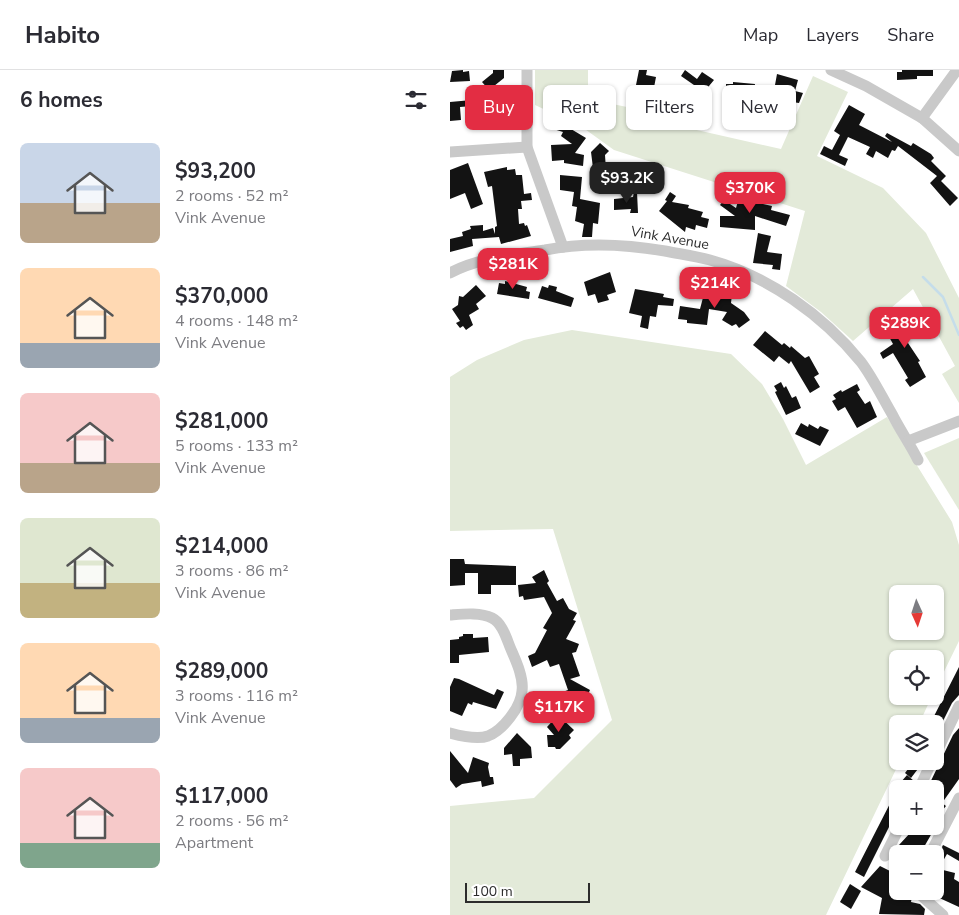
<!DOCTYPE html>
<html lang="en">
<head>
<meta charset="utf-8">
<style>
	:root { --surface:#fff; --page:#f7f7f7; --text:#2b2b33; --muted:#7c7c81; --line:#e1e1e2; --accent:#e32d43 }
	body { margin:0; font-family:"Nunito Sans",sans-serif; background:var(--page); color:var(--text); height:100vh; display:flex; flex-direction:column; font-size:19px; white-space:nowrap }
	* { box-sizing:border-box; margin:0 }
	p { font-size:16px; color:var(--muted) }
	.icon { flex:none; width:28px; height:28px; fill:none; stroke:currentColor; stroke-width:2; stroke-linecap:round; stroke-linejoin:round }
	.map { position:relative; flex:1; overflow:hidden }
	.sheet { display:flex; flex-direction:column; background:var(--surface); width:450px }
	.sheet>* { flex:none }
	.hud { position:absolute; left:15px; top:15px; width:419px; height:45px; display:flex; gap:10px }
	.needle { width:32px; rotate:177deg }
	.controls { position:absolute; left:439px; top:515px; display:grid; gap:10px }
	.controls a { display:grid; place-items:center; width:55px; height:55px; border-radius:8px; background:var(--surface); box-shadow:0 1px 4px #0004; font-size:25px }
	.scale { position:absolute; left:15px; bottom:12px; width:125px; box-sizing:border-box; padding-left:5px; border:2px solid #2c2c2c; border-top:0; font-size:14px; line-height:18px; white-space:nowrap; color:#2c2c2c; -webkit-text-stroke:4px #fff; paint-order:stroke }
	.price { position:absolute; translate:-50% -42px; padding:0 11px; border-radius:10px; background:var(--accent); color:#fff; font-size:16px; line-height:32px; filter:drop-shadow(0 1px 2px #0008) }
	.price::after { content:''; position:absolute; left:50%; top:30px; width:15px; height:11px; margin-left:-8px; background:inherit; clip-path:polygon(0 0,100% 0,50% 100%) }
	.price.current { background:#222; color:#fff }
	ul { padding:0; list-style:none }
	li { display:flex; align-items:center; gap:15px; height:125px; padding:0 20px }
	li span { display:grid; place-items:center; flex:none; width:140px; height:100px; border-radius:8px; color:#555 }
	li>.icon { margin-inline-start:auto }
	span .icon { width:60px; height:60px; fill:#fffc; stroke-width:1 }
	li b { font-size:21px }
	h2 { display:flex; justify-content:space-between; align-items:center; height:60px; padding:0 20px; font-size:21px }
	.chip { padding:0 18px; border-radius:8px; background:var(--surface); box-shadow:0 1px 4px #0004; font-size:18px; line-height:45px }
	.chip.current { background:var(--accent); color:#fff }
	header { display:flex; align-items:center; gap:30px; box-sizing:border-box; height:70px; padding:0 25px; background:var(--surface); border-bottom:1px solid var(--line) }
	header strong { font-size:24px }
	nav { display:flex; gap:28px; margin-inline-start:auto; font-size:18px }
	main { display:flex; flex:1; min-height:0 }
	.map>svg:first-child { display:block }
	.green { fill:#e3ead9; fill-rule:evenodd }
	.lines { fill:none; stroke-linecap:round; stroke-linejoin:round }
	.stream { stroke:#c5ddea; stroke-width:2.5 }
	.building { fill:#131313 }
	.minor { stroke:#c9c9c9; stroke-width:11 }
	.labels { text-anchor:middle; dominant-baseline:central; stroke-width:5; stroke-linejoin:round; paint-order:stroke }
	.street-label { font-size:14px; fill:#2c2c2c; stroke:#fff }
</style>
</head>
<body>
<header>
<strong>Habito</strong>
<nav><a>Map</a><a>Layers</a><a>Share</a></nav>
</header>
<main>
<section class="sheet">
<h2>6 homes<svg class="icon" aria-label="filters" viewBox="0 0 24 24"><path d="M4 7h16M4 17h16"/><circle cx="9" cy="7" r="2"/><circle cx="15" cy="17" r="2"/></svg></h2>
<ul>
<li><span style="background:linear-gradient(#c9d6e8 60%,#b9a48a 0)"><svg class="icon" aria-label="home" viewBox="0 0 24 24"><path d="M3 11l9-7 9 7M6 9v11h12V9"/></svg></span><div><b>$93,200</b><p>2 rooms · 52 m²</p><p>Vink Avenue</p></div></li>
<li><span style="background:linear-gradient(#ffd9b3 75%,#9aa5b1 0)"><svg class="icon" aria-label="home" viewBox="0 0 24 24"><path d="M3 11l9-7 9 7M6 9v11h12V9"/></svg></span><div><b>$370,000</b><p>4 rooms · 148 m²</p><p>Vink Avenue</p></div></li>
<li><span style="background:linear-gradient(#f6c9c9 70%,#b9a48a 0)"><svg class="icon" aria-label="home" viewBox="0 0 24 24"><path d="M3 11l9-7 9 7M6 9v11h12V9"/></svg></span><div><b>$281,000</b><p>5 rooms · 133 m²</p><p>Vink Avenue</p></div></li>
<li><span style="background:linear-gradient(#dfe7d0 65%,#c2b280 0)"><svg class="icon" aria-label="home" viewBox="0 0 24 24"><path d="M3 11l9-7 9 7M6 9v11h12V9"/></svg></span><div><b>$214,000</b><p>3 rooms · 86 m²</p><p>Vink Avenue</p></div></li>
<li><span style="background:linear-gradient(#ffd9b3 75%,#9aa5b1 0)"><svg class="icon" aria-label="home" viewBox="0 0 24 24"><path d="M3 11l9-7 9 7M6 9v11h12V9"/></svg></span><div><b>$289,000</b><p>3 rooms · 116 m²</p><p>Vink Avenue</p></div></li>
<li><span style="background:linear-gradient(#f6c9c9 75%,#7fa58c 0)"><svg class="icon" aria-label="home" viewBox="0 0 24 24"><path d="M3 11l9-7 9 7M6 9v11h12V9"/></svg></span><div><b>$117,000</b><p>2 rooms · 56 m²</p><p>Apartment</p></div></li>
</ul>
</section>
<div class="map">
<svg width="509" height="845" viewBox="0 0 509 845">
	<rect width="100%" height="100%" fill="#fff"/>
	<g class="green">
		<path d="M85 0H138V29L177 37 176 44 331 79 363 6 398 22 367 86 433 118 476 163 509 228V333L492 304 505 296 463 219 403 271 371 242 336 216 355 141 164 80 132 57 85 35Z"/>
		<path d="M122 260 281 284 312 314 333 349 356 395 437 347 502 452 509 475V571L485 620V589H448V626H482L469 654H448V691H450L376 845H0V736L84 728 162 650 103 459 0 461V307L27 290 74 270ZM448 524H485V561H448Z"/>
		<path d="M509 368V440L474 383Z"/>
	</g>
	<g class="lines">
		<path class="stream" d="M473 207 493 227 509 265"/>
	</g>
	<g class="building">
		<path d="M13 0V2L19 1 20 11 0 12 2 1Z"/>
		<path d="M43 0H54V8L39 20 32 12 43 3Z"/>
		<path d="M189 0H197L196 5 206 7 201 33 189 31 192 19 189 18 190 15H186Z"/>
		<path d="M235 0 247 9 252 2 264 10 254 22 231 6Z"/>
		<path d="M452 0H483V6H467V9L447 10V2H452Z"/>
		<path d="M327 4 348 10 345 21 353 23 349 33 342 32 341 34 330 31 332 23 316 31 311 54 303 52 310 22 325 15Z"/>
		<path d="M283 12 305 14 304 24 276 25V14H283Z"/>
		<path d="M50 29 62 30V54L53 53V59H39V31L50 32Z"/>
		<path d="M22 30V36L10 37 11 50 0 51V32Z"/>
		<path d="M399 35 415 44 409 55 442 72 435 66 437 63 461 76 463 73 481 84 484 88 481 91 496 106 491 111 508 128 500 136 480 113 487 106 448 76 445 81 442 80 438 88 426 81 423 88 416 84 420 77 398 67 389 85 398 89 395 96 370 84 374 76 382 80 390 65 384 61Z"/>
		<path d="M99 47 117 51 123 56 121 59 136 68 125 83 134 85 133 96 114 93V90L102 91 101 75 122 74 111 66 113 62 97 57Z"/>
		<path d="M150 73 159 81 155 85 156 100 143 98 141 82Z"/>
		<path d="M18 93 33 134 21 139 15 123 0 129V100Z"/>
		<path d="M191 95 200 97 198 109 188 107Z"/>
		<path d="M57 97V100L65 99 66 105H72L74 124 81 123 82 130 71 131 72 139H68L69 154 74 153 75 156 77 155 81 166 51 174 49 167 22 169 23 176 0 182V169L13 166 12 162 21 159 20 156 33 155V161L43 158 45 164V157L47 156 42 116 38 117 34 102Z"/>
		<path d="M110 105 132 107 130 129 150 133 148 154 143 153 142 167H132L134 154 125 151 127 137 122 136 124 122 110 120Z"/>
		<path d="M184 122H187L188 143H180L181 139 164 140V129L183 127Z"/>
		<path d="M220 122 226 126 222 132 239 135 238 138 253 142 251 147 259 149 257 158 246 155 245 160 236 157 235 162 209 141 217 131 215 130Z"/>
		<path d="M290 124 315 129 313 134 322 136 321 140 340 145 336 156 305 146V160L270 157V146H285L270 135 274 130 286 138Z"/>
		<path d="M308 163 321 166 317 182 332 184 330 200 322 199 323 195 303 193Z"/>
		<path d="M160 202 166 222 157 225 159 230 148 233 145 224 138 226 134 212Z"/>
		<path d="M55 211 77 217 76 221 80 222 79 229 47 224 49 213 55 214Z"/>
		<path d="M26 215 36 226 26 234 29 239 19 245 23 255 16 260 13 256 10 258 6 253 10 251 2 239 8 235 9 226 13 227Z"/>
		<path d="M99 215 107 217 106 221 124 228 121 237 88 228 92 216 98 218Z"/>
		<path d="M275 215 283 216 281 233 294 242 300 250 289 258 286 254 282 256 272 250 277 242 259 239 257 255 237 253V250L228 249 230 236 250 239 255 220 274 222Z"/>
		<path d="M185 219 214 224 213 227 224 229 223 236 208 235 206 247 200 246 198 259 190 257 192 246 179 243Z"/>
		<path d="M467 246 474 254 456 270 470 291 468 292 476 307 460 317 455 310 458 308 443 283 433 289 430 283 443 274 432 254 443 248 450 260Z"/>
		<path d="M315 261 332 275 334 273 340 278 341 276 355 288 359 286 369 304 364 307 370 317 360 323 341 291 339 294 329 286 324 292 303 275Z"/>
		<path d="M331 312 334 318 336 316 342 328 346 326 351 338 336 345 325 322 327 321 324 316Z"/>
		<path d="M407 314 410 320 407 322 415 334 420 331 427 347 407 358 395 337 388 341 382 331 386 329 383 325 391 320 392 322Z"/>
		<path d="M351 353 358 357 359 354 368 359 370 356 379 360 370 376 345 364Z"/>
		<path d="M0 489H14L15 494 66 496V515H41V524H28V503H15V515L0 516Z"/>
		<path d="M94 500 99 511 97 513 107 531 113 528 119 539 127 543 123 550 126 551 116 569 129 574 126 582 122 583 130 606 120 609 140 620 137 626 142 629 114 639 109 636 112 629 110 623 118 620 109 594 100 597 97 590 82 597 78 586 85 583 97 560 93 558 102 543 94 527 74 530 73 526 69 527 68 515 86 513 82 507Z"/>
		<path d="M13 564H23V568L38 567 39 582 9 585V593H0V570L9 569V567L13 566Z"/>
		<path d="M509 597V625L502 633 485 667V654H480Z"/>
		<path d="M4 608 9 609 44 625 47 619 54 622 46 639 23 632 22 635 18 633 12 646 0 641V617Z"/>
		<path d="M108 645 124 660 119 665 121 668 110 679H106L105 677H98L97 665H104L97 657Z"/>
		<path d="M509 658V709L492 733 496 736 485 749V719H477L503 665Z"/>
		<path d="M67 663 81 677 82 688 70 689V696H63L62 684 54 685V678Z"/>
		<path d="M0 681 18 703 23 687 39 693 38 697 40 707H43L44 714 32 717 31 711 12 714 6 718 0 710Z"/>
		<path d="M457 691H474L461 708 455 703 461 695Z"/>
		<path d="M457 705 464 711 462 719H448V747L445 745 414 807 405 802 451 712Z"/>
		<path d="M462 756H486L470 784H465L457 778 452 784H448L446 782 449 775 460 763 458 761Z"/>
		<path d="M493 775 509 783V791L497 784 493 791H485Z"/>
		<path d="M430 796 448 805V821H459L462 827 461 832 470 834 475 839 474 845 429 844 432 828 411 817Z"/>
		<path d="M485 798 505 803 504 809 509 812V837L485 826Z"/>
		<path d="M400 814 411 821 401 839 390 832Z"/>
	</g>
	<g class="lines">
		<g class="minor">
			<path d="M77 0V77L113 177"/>
			<path d="M381 0 416 16 472 48 509 81"/>
			<path d="M472 48 507 0"/>
			<path d="M0 82 77 77"/>
			<path d="M0 203C27 188 64 185 95 180 135 172 175 174 215 181 230 184 245 186 260 190 318 206 373 245 411 292 423 308 432 327 442 344 450 360 460 374 468 390"/>
			<path d="M458 371 509 351"/>
			<path d="M0 545C13 544 30 542 42 548 52 553 56 567 60 577 65 589 74 607 72 621 71 637 53 660 38 666 27 670 11 666 0 663"/>
			<path d="M485 685 509 636"/>
			<path d="M469 719 482 691"/>
			<path d="M480 784 509 728"/>
			<path d="M435 786 450 756"/>
			<path d="M466 821 493 845"/>
		</g>
	</g>
	<g class="labels">
		<g class="street-label">
			<text transform="translate(220 168) rotate(10)">Vink Avenue</text>
		</g>
	</g>
</svg>
<div class="controls">
<a><svg class="needle" viewBox="-14 -14 28 28"><path d="M0-13l5 13h-10z" fill="#e53935"/><path d="M0 13l5-13h-10z" fill="#7c7c81"/></svg></a>
<a><svg class="icon" aria-label="locate" viewBox="0 0 24 24"><circle cx="12" cy="12" r="6"/><path d="M12 2v4M12 18v4M2 12h4M18 12h4"/></svg></a>
<a><svg class="icon" aria-label="layers" viewBox="0 0 24 24"><path d="M12 4l9 5-9 5-9-5zM3 14l9 5 9-5"/></svg></a>
<a>+</a>
<a>−</a>
</div>
<div class="scale">100 m</div>
<b class="price current" style="left:177px;top:134px">$93.2K</b>
<b class="price" style="left:300px;top:144px">$370K</b>
<b class="price" style="left:63px;top:220px">$281K</b>
<b class="price" style="left:265px;top:239px">$214K</b>
<b class="price" style="left:455px;top:279px">$289K</b>
<b class="price" style="left:109px;top:663px">$117K</b>
<div class="hud">
<a class="chip current">Buy</a>
<a class="chip">Rent</a>
<a class="chip">Filters</a>
<a class="chip">New</a>
</div>
</div>
</main>
</body>
</html>
